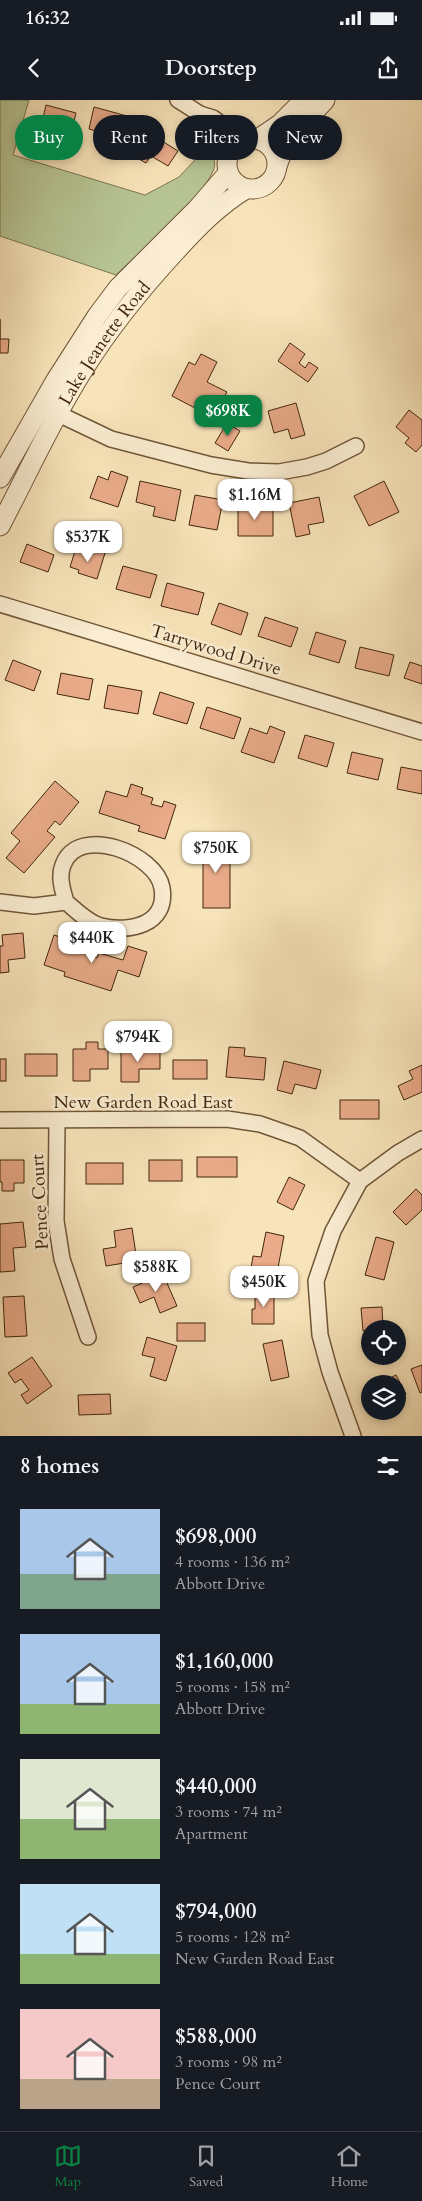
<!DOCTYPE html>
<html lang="en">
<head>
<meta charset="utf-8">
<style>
	:root { --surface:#171b24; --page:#20242c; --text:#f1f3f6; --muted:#9ea1a6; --line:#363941; --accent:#0b8043 }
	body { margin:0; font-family:Cardo,serif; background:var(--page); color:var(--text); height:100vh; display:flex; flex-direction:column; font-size:19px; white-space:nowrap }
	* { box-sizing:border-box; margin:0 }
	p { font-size:16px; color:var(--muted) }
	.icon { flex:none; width:28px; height:28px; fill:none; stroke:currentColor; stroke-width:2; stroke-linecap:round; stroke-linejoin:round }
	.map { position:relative; height:1336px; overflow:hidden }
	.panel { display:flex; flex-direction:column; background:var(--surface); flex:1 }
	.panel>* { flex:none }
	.banner { position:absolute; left:15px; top:15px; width:392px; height:45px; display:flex; gap:10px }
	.fabs { position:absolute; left:361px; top:1220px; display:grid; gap:10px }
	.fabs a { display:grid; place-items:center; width:45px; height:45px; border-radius:50%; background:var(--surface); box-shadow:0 2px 8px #0003; font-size:25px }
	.price { position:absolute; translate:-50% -42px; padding:0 11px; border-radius:10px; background:#fff; color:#222; font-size:16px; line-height:32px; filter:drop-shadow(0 1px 2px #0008) }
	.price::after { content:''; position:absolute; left:50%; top:30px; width:15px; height:11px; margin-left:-8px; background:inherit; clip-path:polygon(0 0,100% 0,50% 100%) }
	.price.active { background:var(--accent); color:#fff }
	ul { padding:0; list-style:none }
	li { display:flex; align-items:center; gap:15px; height:125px; padding:0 20px }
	li span { display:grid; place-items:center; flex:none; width:140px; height:100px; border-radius:0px; color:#555 }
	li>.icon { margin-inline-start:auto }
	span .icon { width:60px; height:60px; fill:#fffc; stroke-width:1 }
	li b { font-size:21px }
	h2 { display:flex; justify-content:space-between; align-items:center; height:60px; padding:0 20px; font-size:21px }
	.tag { padding:0 18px; border-radius:22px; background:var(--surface); box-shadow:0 2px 8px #0003; font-size:18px; line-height:45px }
	.tag.active { background:var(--accent); color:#fff }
	.status { display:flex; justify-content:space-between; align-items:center; height:35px; padding:0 25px; background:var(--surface); direction:ltr }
	.status svg { height:14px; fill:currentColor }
	header { display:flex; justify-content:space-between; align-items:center; height:65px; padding:0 20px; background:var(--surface); font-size:22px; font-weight:700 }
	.dock { display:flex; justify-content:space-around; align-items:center; height:70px; border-top:1px solid var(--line); background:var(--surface); font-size:14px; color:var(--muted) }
	.dock a { display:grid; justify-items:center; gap:2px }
	.dock .active { color:var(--accent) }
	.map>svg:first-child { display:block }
	.green { fill:#b7c595; stroke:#7c7651 }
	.building { fill:#e9ab89; stroke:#42260d }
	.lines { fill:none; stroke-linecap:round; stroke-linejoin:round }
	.minor-casing { stroke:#705638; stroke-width:18 }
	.tertiary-casing { stroke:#705638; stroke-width:21 }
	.minor { stroke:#faedd2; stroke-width:15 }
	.tertiary { stroke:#faedd2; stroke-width:19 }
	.labels { text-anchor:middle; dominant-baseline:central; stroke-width:5; stroke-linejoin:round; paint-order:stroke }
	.street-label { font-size:18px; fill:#42260d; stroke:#faedd2 }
</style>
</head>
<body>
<div class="status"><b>16:32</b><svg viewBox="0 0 49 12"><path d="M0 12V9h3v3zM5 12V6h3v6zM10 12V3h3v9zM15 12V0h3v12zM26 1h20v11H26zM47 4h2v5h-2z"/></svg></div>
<header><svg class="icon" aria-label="back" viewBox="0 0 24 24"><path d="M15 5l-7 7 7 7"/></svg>Doorstep<svg class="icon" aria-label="share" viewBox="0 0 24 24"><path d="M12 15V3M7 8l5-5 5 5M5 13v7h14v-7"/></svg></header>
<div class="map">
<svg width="422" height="1336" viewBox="0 0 422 1336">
	<rect width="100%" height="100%" fill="#f8e4ba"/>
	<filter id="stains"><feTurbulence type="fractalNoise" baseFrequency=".004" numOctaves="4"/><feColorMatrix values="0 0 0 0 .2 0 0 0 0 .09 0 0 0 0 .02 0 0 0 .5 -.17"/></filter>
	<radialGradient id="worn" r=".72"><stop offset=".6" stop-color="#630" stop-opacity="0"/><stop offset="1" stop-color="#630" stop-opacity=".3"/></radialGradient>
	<path class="green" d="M0 0H29L13 55 145 95 179 77 208 46C213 55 217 62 213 71 203 97 138 153 116 175L0 136Z"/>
	<g class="building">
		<path d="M46 5 76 13 72 30 42 22Z"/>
		<path d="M94 7 127 16 121 38 89 29Z"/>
		<path d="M143 29 178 51 168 66 151 56 146 63 128 53Z"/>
		<path d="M0 219V239H9L8 253H0Z"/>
		<path d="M290 243 305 254 299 263 305 268 309 262 318 268 308 282 278 261Z"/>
		<path d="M201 254 217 262 207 282 227 292 219 306 200 297 195 308 172 296 189 262 195 265Z"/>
		<path d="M296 303 305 335 291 339 288 329 274 333 268 311Z"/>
		<path d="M409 310 422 320V345L416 352 405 343 409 338 396 327Z"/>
		<path d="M227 323 240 331 228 351 215 343Z"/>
		<path d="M111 371 128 377 118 407 90 398 98 376 108 380Z"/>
		<path d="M140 381 181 390 175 421 153 416 155 407 136 402Z"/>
		<path d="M384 381 399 412 369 426 354 396Z"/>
		<path d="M195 395 223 400 217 430 189 425Z"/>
		<path d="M319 397 324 422 308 425 310 434 296 437 289 403Z"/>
		<path d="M238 403H254V409H273V436H238Z"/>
		<path d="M27 444 54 455 48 472 20 462Z"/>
		<path d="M93 449 105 453 97 479 78 473 79 470 70 467 75 451 92 455Z"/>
		<path d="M123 466 157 475 150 498 116 489Z"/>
		<path d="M167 483 204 493 198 515 161 506Z"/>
		<path d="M219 503 248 513 241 535 211 524Z"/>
		<path d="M265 517 298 528 291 547 258 536Z"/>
		<path d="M316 532 346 541 339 563 309 554Z"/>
		<path d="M360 547 394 555 389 576 355 568Z"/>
		<path d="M13 560 41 571 34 591 5 580Z"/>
		<path d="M410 562 422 566V584L404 578Z"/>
		<path d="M61 573 93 579 89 600 57 594Z"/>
		<path d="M108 585 142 591 138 614 104 608Z"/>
		<path d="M160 592 194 603 187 624 153 614Z"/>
		<path d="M207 607 241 618 234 639 200 628Z"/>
		<path d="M270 626 285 632 274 663 241 652 250 628 267 634Z"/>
		<path d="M305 635 334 643 327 667 298 658Z"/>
		<path d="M352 652 383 659 378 680 347 673Z"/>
		<path d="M401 667 422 671V694L397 689Z"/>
		<path d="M55 681 79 702 60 725 55 721 47 731 55 737 24 773 6 758 20 741 11 733Z"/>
		<path d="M131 684 143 688 141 694 153 698 151 704 162 707 164 701 176 705 165 739 138 731 140 726 99 713 106 691 127 697Z"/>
		<rect x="203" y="740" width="27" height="68"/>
		<path d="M23 833 25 858 8 860 9 872 0 873V846H3L2 835Z"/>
		<path d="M54 835 78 843 76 851 97 858 99 853 123 860 128 846 147 852 139 877 118 870 111 891 64 876 65 872 44 865Z"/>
		<path d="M86 942H98V949H108V969H90V981H73V949H86Z"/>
		<path d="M229 947 245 948 244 956 266 958 264 980 226 977Z"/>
		<path d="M121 950H160V969H139V982H121Z"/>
		<rect x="25" y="954" width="32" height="22"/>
		<rect x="0" y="959" width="6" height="22"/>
		<rect x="173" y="960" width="34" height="19"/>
		<path d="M284 961 321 970 316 989 295 984 292 994 277 990Z"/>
		<path d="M422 965V992L404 1000 398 986 413 979 409 971Z"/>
		<rect x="340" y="1000" width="39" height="19"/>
		<rect x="197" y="1057" width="40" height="20"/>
		<path d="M0 1060H24V1083H14V1091H2V1082H0Z"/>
		<rect x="149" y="1060" width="33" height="21"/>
		<rect x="86" y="1063" width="37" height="21"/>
		<path d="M289 1077 305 1085 293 1110 277 1102Z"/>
		<path d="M416 1089 422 1095V1110L406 1125 393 1112Z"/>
		<path d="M23 1122 26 1147 13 1148 15 1171 0 1172V1124Z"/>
		<path d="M132 1128 137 1161 106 1166 103 1149 116 1147 114 1131Z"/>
		<path d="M266 1132 284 1136 277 1173 251 1168 253 1156 261 1157Z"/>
		<path d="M376 1137 394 1142 384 1180 365 1175Z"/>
		<path d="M163 1174 177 1206 160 1213 154 1197 140 1203 133 1187Z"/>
		<path d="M255 1190H274V1224H252V1209H255Z"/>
		<path d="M24 1196 27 1236 5 1237 3 1197Z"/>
		<path d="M382 1207 383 1229 363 1231 361 1208Z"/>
		<rect x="177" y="1223" width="28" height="18"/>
		<path d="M147 1237 177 1246 166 1281 150 1276 155 1258 142 1255Z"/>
		<path d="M282 1240 289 1277 271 1281 263 1244Z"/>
		<path d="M32 1257 52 1286 27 1304 21 1295 29 1290 21 1279 15 1283 8 1273Z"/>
		<path d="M422 1265V1292L420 1293 411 1269Z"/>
		<path d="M396 1275 406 1294 398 1298V1284H379Z"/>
		<path d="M110 1294 111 1314 79 1315 78 1295Z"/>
	</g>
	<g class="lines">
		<defs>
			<g id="minor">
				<path d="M178 0 200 14 213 18 242 40"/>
				<path d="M200 14C204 30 218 42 227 58"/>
				<path d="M48 309 111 339 211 365 248 371 279 372 307 367 326 361 356 346"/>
				<path d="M0 504 422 632"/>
				<path d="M0 802 34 806 66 802C76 810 88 823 101 826 129 833 168 825 162 788 157 754 78 723 63 765 58 777 63 791 66 802"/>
				<path d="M0 1020 227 1019 260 1024 300 1038 360 1081"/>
				<path d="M57 1021 56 1121 62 1159 88 1237"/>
				<path d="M353 1336 330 1272 320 1235 316 1181 333 1131 360 1081 398 1053 422 1039"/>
			</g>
			<g id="tertiary">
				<circle cx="252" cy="64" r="25"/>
				<path d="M258 39 280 24 304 0"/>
				<path d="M277 66 286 42 325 0"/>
				<path d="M0 378 56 280 97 216 118 188 197 109 228 73"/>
				<path id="s1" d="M0 426C27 375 51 321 82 272 109 228 140 190 175 152 197 128 218 106 246 89"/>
			</g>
		</defs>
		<use href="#minor" class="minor-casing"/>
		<use href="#tertiary" class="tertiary-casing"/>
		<use href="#minor" class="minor"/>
		<use href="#tertiary" class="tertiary"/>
	</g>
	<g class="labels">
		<g class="street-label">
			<text stroke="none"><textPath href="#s1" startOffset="211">Lake Jeanette Road</textPath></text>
			<text transform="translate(216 550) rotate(17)">Tarrywood Drive</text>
			<text x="143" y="1002">New Garden Road East</text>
			<text transform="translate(40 1102) rotate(-93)">Pence Court</text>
		</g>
	</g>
	<rect width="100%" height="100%" filter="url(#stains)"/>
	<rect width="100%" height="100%" fill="url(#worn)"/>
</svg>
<div class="fabs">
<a><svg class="icon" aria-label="locate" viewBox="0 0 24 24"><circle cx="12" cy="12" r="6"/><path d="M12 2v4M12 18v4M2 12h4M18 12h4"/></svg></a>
<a><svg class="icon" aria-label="layers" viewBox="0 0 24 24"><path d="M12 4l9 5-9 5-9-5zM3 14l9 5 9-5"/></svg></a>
</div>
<b class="price active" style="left:228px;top:337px">$698K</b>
<b class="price" style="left:255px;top:421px">$1.16M</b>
<b class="price" style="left:88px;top:463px">$537K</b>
<b class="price" style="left:216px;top:774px">$750K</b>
<b class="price" style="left:92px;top:864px">$440K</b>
<b class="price" style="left:138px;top:963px">$794K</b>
<b class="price" style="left:156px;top:1193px">$588K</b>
<b class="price" style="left:264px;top:1208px">$450K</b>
<div class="banner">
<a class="tag active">Buy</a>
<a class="tag">Rent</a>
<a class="tag">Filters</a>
<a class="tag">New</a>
</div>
</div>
<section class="panel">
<h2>8 homes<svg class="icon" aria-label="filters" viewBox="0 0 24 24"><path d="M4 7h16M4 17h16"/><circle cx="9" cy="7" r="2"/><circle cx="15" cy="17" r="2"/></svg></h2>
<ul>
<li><span style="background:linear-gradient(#a9c7e8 65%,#7fa58c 0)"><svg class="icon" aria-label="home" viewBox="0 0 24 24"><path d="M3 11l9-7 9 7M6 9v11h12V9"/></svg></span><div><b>$698,000</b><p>4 rooms · 136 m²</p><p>Abbott Drive</p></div></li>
<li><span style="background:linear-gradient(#a9c7e8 70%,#8fb573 0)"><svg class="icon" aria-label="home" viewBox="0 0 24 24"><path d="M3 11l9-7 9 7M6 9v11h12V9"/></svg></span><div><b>$1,160,000</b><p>5 rooms · 158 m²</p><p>Abbott Drive</p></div></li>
<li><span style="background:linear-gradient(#dfe7d0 60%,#8fb573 0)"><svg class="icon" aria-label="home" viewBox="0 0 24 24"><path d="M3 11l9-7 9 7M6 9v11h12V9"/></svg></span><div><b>$440,000</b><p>3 rooms · 74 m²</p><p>Apartment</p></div></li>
<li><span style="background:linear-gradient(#bfe0f5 70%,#8fb573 0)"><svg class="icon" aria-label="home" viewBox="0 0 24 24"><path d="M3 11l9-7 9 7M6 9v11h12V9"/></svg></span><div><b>$794,000</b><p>5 rooms · 128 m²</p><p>New Garden Road East</p></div></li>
<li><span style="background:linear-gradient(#f6c9c9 70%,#b9a48a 0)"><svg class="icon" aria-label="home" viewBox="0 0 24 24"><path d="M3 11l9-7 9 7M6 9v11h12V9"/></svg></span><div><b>$588,000</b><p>3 rooms · 98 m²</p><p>Pence Court</p></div></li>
</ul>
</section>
<nav class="dock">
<a class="active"><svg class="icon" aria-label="map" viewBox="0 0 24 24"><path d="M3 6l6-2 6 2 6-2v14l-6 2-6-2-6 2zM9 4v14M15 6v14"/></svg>Map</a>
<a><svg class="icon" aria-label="saved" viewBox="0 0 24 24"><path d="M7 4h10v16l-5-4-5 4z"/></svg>Saved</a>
<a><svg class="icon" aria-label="home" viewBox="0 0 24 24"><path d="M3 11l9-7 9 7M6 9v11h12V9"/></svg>Home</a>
</nav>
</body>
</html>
